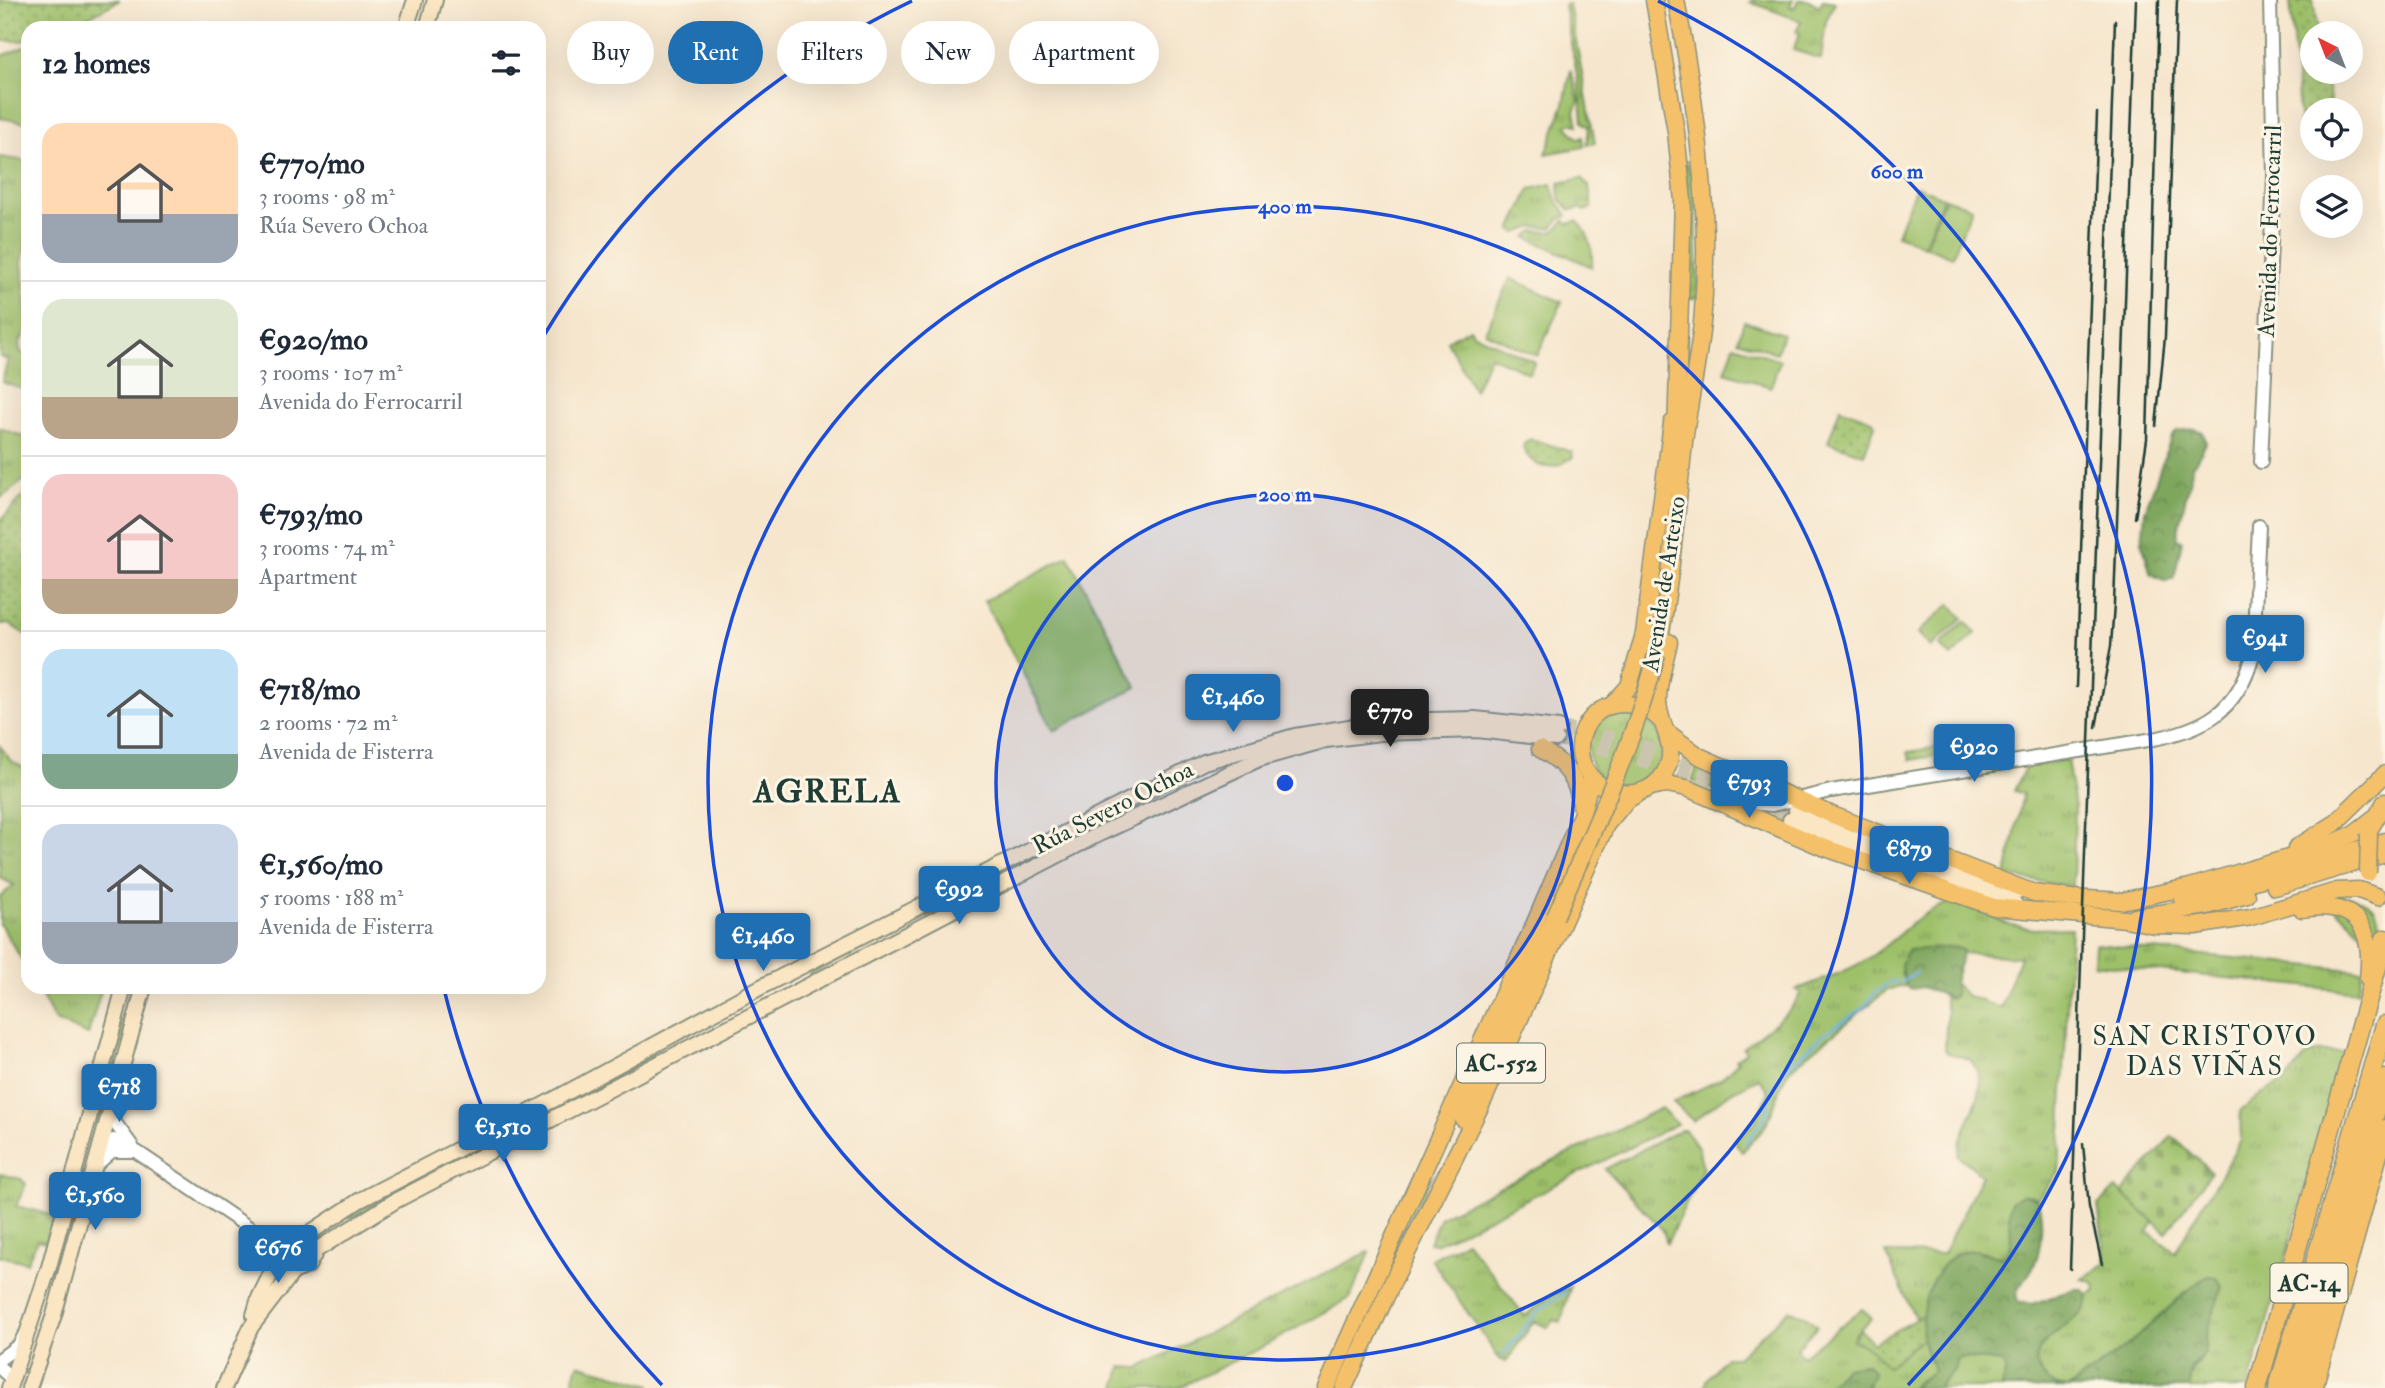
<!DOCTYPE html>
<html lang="en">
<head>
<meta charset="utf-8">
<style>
	:root { --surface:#fff; --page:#f2f2f3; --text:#1f2937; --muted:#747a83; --line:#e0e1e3; --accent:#1f6fb2 }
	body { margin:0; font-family:"IM FELL Double Pica",serif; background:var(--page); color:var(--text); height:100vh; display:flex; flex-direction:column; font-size:26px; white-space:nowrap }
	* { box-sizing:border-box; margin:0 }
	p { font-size:23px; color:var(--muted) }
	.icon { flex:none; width:38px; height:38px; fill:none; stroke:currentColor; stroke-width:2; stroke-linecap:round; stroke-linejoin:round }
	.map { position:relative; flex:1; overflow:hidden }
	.details { position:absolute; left:21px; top:21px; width:525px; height:973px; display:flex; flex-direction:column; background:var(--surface); border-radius:21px; box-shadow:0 7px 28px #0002 }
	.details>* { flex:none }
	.banner { position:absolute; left:567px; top:21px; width:665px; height:63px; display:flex; gap:14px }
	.needle { width:46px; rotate:318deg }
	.buttons { position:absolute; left:2300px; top:21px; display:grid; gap:14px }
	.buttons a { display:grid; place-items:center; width:63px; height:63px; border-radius:50%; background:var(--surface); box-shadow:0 7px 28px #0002; font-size:35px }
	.price { position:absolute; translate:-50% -60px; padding:0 16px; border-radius:7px; background:var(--accent); color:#fff; font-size:23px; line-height:46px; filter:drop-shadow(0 2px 4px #0008) }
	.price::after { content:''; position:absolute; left:50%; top:42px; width:21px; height:16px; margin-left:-10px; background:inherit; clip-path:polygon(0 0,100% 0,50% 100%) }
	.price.on { background:#222; color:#fff }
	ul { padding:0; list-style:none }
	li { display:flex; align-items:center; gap:21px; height:175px; padding:0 21px }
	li+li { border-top:2px solid var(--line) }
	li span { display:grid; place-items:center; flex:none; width:196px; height:140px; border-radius:21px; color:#555 }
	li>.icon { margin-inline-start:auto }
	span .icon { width:84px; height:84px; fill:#fffc; stroke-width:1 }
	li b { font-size:30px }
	h2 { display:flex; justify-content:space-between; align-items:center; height:84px; padding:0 21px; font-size:30px }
	.tag { padding:0 24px; border-radius:32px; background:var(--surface); box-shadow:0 7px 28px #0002; font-size:24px; line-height:63px }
	.tag.on { background:var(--accent); color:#fff }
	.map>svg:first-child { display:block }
	.grass { fill:url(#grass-tufts); stroke:#5e7e4e; stroke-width:2 }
	.forest { fill:url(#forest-crowns); stroke:#4e7248; stroke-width:2 }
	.cemetery { fill:url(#cemetery-stones); stroke:#5e7e4e; stroke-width:2 }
	.park { fill:url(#park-dots); stroke:#5e7e4e; stroke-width:2 }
	.pitch { fill:#9dc069; stroke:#5e7e4e; stroke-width:2 }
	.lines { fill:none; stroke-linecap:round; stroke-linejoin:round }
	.stream { stroke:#71b1e5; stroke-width:2.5 }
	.secondary-tunnel { stroke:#cbc4ae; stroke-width:14; stroke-dasharray:14 7; stroke-linecap:butt }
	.tertiary-casing { stroke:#8a9280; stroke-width:16 }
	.secondary-casing { stroke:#8a9280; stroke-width:18 }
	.primary-casing { stroke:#8a9280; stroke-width:19 }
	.motorway-casing { stroke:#8a9280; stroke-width:21 }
	.tertiary { stroke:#fff; stroke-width:12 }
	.secondary { stroke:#fbe6c3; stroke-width:14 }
	.primary { stroke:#f4c16a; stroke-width:16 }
	.motorway { stroke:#f4c16a; stroke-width:18 }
	.rail { stroke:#1f3d34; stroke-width:2.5 }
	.primary-bridge-casing { stroke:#8a9280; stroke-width:19; stroke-linecap:butt }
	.primary-bridge { stroke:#f4c16a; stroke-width:16 }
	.ring { fill:none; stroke:#1d4ed8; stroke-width:3.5 }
	.labels { text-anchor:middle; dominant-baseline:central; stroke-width:6; stroke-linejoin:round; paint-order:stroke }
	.shield { fill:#fcf5e5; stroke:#617469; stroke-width:2 }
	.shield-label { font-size:23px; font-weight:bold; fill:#1f3d34 }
	.street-label { font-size:24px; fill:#1f3d34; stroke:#fcf5e5 }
	.neighbourhood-label { font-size:26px; letter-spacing:2px; fill:#1f3d34; stroke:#fcf5e5 }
	.district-label { font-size:32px; font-weight:bold; letter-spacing:2px; fill:#1f3d34; stroke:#fcf5e5 }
	.centre { fill:#1d4ed8; stroke:#fcf5e5; stroke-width:3.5 }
	.ring-label { font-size:21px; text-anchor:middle; font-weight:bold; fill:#1d4ed8; stroke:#fcf5e5; stroke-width:6; stroke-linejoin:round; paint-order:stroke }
</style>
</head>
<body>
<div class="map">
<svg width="2385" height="1388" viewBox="0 0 2385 1388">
	<defs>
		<pattern id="grass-tufts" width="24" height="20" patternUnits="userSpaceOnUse" patternTransform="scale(1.75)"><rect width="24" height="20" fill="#9dc069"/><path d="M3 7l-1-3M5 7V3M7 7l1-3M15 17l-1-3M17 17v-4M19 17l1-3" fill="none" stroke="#7f9d57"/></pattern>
		<pattern id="forest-crowns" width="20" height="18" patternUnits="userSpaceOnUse" patternTransform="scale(1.75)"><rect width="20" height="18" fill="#7ea65d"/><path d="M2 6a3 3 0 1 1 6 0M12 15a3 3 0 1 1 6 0" fill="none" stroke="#67884e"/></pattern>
		<pattern id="cemetery-stones" width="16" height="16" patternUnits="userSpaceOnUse" patternTransform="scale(1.75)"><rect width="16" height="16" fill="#9dc069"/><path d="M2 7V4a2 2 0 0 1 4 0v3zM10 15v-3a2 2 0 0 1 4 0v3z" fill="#7f9d57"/></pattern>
		<pattern id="park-dots" width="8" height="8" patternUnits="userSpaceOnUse" patternTransform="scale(1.75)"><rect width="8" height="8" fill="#9dc069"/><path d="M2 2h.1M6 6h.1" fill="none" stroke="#7f9d57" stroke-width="1.8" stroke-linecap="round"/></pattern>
	</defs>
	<rect width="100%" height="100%" fill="#fcf5e5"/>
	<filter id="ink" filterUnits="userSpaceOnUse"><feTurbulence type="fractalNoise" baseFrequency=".0143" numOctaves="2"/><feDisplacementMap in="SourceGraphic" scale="14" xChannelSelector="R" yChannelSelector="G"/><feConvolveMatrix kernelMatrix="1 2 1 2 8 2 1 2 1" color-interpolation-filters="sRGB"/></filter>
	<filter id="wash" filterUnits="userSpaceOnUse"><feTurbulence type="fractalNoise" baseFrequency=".00686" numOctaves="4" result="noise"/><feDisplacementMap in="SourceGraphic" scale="28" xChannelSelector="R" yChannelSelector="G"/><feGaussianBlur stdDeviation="1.57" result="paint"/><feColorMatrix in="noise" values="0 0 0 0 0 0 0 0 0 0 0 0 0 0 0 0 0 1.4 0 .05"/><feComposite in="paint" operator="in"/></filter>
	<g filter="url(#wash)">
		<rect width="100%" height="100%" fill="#f6e6cd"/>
		<g class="grass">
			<path d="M1752 0H1793L1790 6 1794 8 1799 0H1809L1819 6 1823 0 1835 2 1826 21 1821 59 1793 50 1800 33 1796 31 1801 21 1750 2Z"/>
			<path d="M1569 4 1595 143 1587 145 1589 127 1583 122C1581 83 1570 44 1564 5Z"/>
			<path d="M1571 70 1579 101 1575 112 1578 125 1571 123 1566 126 1579 139 1583 137 1584 147 1546 154 1564 104Z"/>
			<path d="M0 157 28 161V232L22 263 28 326 19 344 21 353 28 354V391L2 382 8 360 0 357Z"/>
			<path d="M1685 160 1696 183 1698 298H1688Z"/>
			<path d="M1582 178 1589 186 1592 208 1585 211 1581 208 1570 210 1560 199 1559 183Z"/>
			<path d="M1552 184 1557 201 1568 216 1561 218 1551 228 1534 227 1517 233 1511 230 1530 189Z"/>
			<path d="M1565 220 1568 224 1577 221C1591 233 1593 250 1592 267L1526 237 1534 231 1553 232Z"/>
			<path d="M1470 328 1474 334 1535 362 1529 373 1490 356 1474 390 1447 341Z"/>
			<path d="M0 428 28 438V477L1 498Z"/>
			<circle cx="1625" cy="749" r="37"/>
			<path d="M0 746 11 761 28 770V970L0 924V897L14 885 0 878Z"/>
			<path d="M2067 759 2075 808 2073 887 2006 876 2023 794 2014 791 2025 767Z"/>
			<path d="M1698 764 1780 798C1751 805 1719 792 1692 781Z"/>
			<path d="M1182 779 1184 784 999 878 996 873Z"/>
			<path d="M991 876 993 881 810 975 809 972Z"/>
			<path d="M2340 896C2373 899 2383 908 2378 943H2373L2328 902Z"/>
			<path d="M1953 902 1986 913 2007 924 2034 929 2071 928 2059 1172 2037 1199 2031 1195 2006 1255 1993 1257 1983 1251 1955 1254C1936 1273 1928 1289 1923 1315L1915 1318 1886 1253 1943 1254 1982 1175 1958 1155C1960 1120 1997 1092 1970 1059L1947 1053 1945 1049 1947 1012 1944 997 1951 998 1954 983 1967 996 2001 1008 2020 957 1918 950 1901 973 1906 986 1887 990 1789 1070C1779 1085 1777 1100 1770 1117 1764 1131 1752 1141 1742 1152L1734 1141 1755 1122 1769 1092 1759 1078 1731 1092 1693 1121 1673 1102 1721 1079 1738 1062 1736 1059 1746 1052 1743 1048 1788 1012 1801 993 1796 990C1819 980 1846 973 1867 959 1898 940 1916 911 1953 902Z"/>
			<path d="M2095 944 2362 971 2358 992 2094 964Z"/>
			<path d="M37 987H102L88 1035 55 1021Z"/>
			<path d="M130 987H138L102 1121 93 1125Z"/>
			<path d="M2317 1052H2344L2248 1388H2189C2191 1360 2195 1373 2203 1354 2212 1337 2194 1308 2187 1291L2127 1346 2068 1388C2059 1388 2051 1385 2044 1377 2017 1347 2072 1325 2083 1311 2087 1306 2087 1301 2088 1295L2095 1292 2096 1287 2091 1281 2082 1279 2106 1263 2098 1205 2116 1188 2154 1222 2148 1232 2175 1252 2241 1140 2240 1112 2261 1094 2285 1081 2306 1056Z"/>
			<path d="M653 1053 656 1057 350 1219 347 1215Z"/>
			<path d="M1661 1108 1677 1124 1461 1232 1435 1244 1429 1243 1440 1217Z"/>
			<path d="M1680 1130H1685L1698 1148 1703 1168 1667 1243 1663 1230 1605 1169Z"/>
			<path d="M1434 1173 1338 1388H1332L1421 1193Z"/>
			<path d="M0 1174 21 1179 26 1184 16 1206 55 1216 46 1242 37 1240 27 1262 0 1256Z"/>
			<path d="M1466 1241 1525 1316 1549 1296 1570 1287 1561 1322 1553 1320 1548 1328 1534 1321 1506 1362 1500 1360 1431 1259Z"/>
			<path d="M1368 1252 1370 1253 1350 1298 1268 1344 1178 1388H1116L1121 1367 1139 1368Z"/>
			<path d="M1862 1309 1872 1318 1854 1335 1878 1354 1887 1367 1922 1339 1934 1371C1927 1378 1915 1379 1911 1388H1864L1868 1384 1867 1364 1846 1367 1826 1388H1705L1706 1380 1726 1357H1737L1789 1310 1807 1317 1817 1326 1796 1349 1803 1356Z"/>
			<path d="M1962 1357 2002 1362 2006 1367 2002 1388H1937L1954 1369 1956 1360Z"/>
			<path d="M578 1364 651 1385 650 1388H571Z"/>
		</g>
		<g class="forest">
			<path d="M2195 429 2203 432 2206 443 2193 466 2176 539 2182 541 2174 578 2166 581 2151 574 2142 543 2145 511 2171 438 2177 431Z"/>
			<path d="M1957 947 1963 951 1954 983 1955 995 1951 998 1922 987 1912 989 1906 986 1901 964 1909 950Z"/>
			<path d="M2024 1194 2037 1199C2044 1216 2042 1250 2033 1267 2028 1279 2012 1288 2018 1302L2032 1304 2075 1289H2082L2088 1295C2087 1301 2087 1306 2083 1311 2072 1325 2017 1347 2044 1377 2051 1385 2059 1388 2069 1388L2127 1346 2199 1281 2209 1276 2218 1279 2222 1287 2205 1338V1353L2191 1368 2189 1388H2002L2006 1368 2002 1362 1962 1357 1956 1360 1955 1369 1937 1388H1911L1933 1371C1931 1358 1923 1348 1921 1335 1919 1304 1937 1250 1974 1250 1983 1250 1990 1256 2000 1257 2020 1248 2005 1221 2011 1202Z"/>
			<path d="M1867 1364 1874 1374 1864 1388H1826L1846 1367Z"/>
		</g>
		<path class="cemetery" d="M2172 1136 2211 1172 2166 1233 2122 1193Z"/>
		<g class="park">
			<path d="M0 0H120L68 28H28V41H0Z"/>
			<path d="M2290 0H2313L2318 33H2312V72H2325L2332 110H2312V125L2300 126Z"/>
			<path d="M1840 408 1872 420 1875 425 1864 454 1828 442Z"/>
			<path d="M1531 439 1572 452 1573 457C1554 471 1535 472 1523 448L1525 442Z"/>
			<path d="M25 494H28V636L9 624H0V521Z"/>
			<path d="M1991 738 1993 747 1910 760 1908 752Z"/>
			<path d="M1923 1315 1922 1339 1887 1367 1872 1350 1853 1340 1860 1329 1873 1343Z"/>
		</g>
		<g class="pitch">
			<path d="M28 45V123L0 118V57Z"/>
			<path d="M1916 186 1943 197 1924 246 1897 235Z"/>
			<path d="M1945 198 1972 208 1952 257 1925 246Z"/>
			<path d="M1510 278 1562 302 1537 356 1485 332Z"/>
			<path d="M1744 321 1783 334 1777 353 1738 340Z"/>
			<path d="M1734 345 1780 360 1771 387 1725 372Z"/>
			<path d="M1068 556 1137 687 1054 731 984 601Z"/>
			<path d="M1950 604 1963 618 1931 647 1918 633Z"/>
			<path d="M1965 621 1976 633 1951 657 1940 645Z"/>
		</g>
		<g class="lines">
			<g class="stream">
				<path d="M1746 1143 1766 1116 1772 1090 1783 1071 1824 1034 1862 1009 1876 992 1892 981 1899 983 1916 973"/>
				<path d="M1503 1355 1537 1312 1566 1292"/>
			</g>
		</g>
	</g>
	<g filter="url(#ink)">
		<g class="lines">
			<g class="secondary-tunnel">
				<path d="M1559 728C1648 740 1715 774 1796 810"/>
				<path d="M1556 739C1619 748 1676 772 1734 796"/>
				<path d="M1753 804 1790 820"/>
			</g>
			<defs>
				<g id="tertiary">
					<path d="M2261 462 2274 176 2270 0"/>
					<path d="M1719 795 1740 802 1772 805 1831 791 2148 740C2204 730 2237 712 2253 655L2259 526"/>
					<path d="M112 1108 113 1120 132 1146"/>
					<path d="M100 1145 114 1140 137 1152 263 1237 278 1254"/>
					<path d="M95 1166 112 1151H133"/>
					<path d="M0 1359 19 1345 24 1336"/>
					<path d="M0 1368 12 1379"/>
				</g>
				<g id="secondary">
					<path d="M406 28 415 0"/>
					<path d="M427 28 435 0"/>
					<path d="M1796 810 1961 876 1999 888 2018 891"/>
					<path d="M1790 820 1959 886 2015 904"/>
					<path d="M295 1239 307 1244 314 1255 308 1266 293 1272 281 1265 278 1254 288 1241 305 1236 360 1200 553 1100 761 987 1204 762 1295 736 1386 721 1475 719 1559 728"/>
					<path d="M313 1252 395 1201 1095 836 1259 759 1326 740 1380 733 1477 730 1556 739"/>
					<path d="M254 1315 259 1298 278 1259"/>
					<path d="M9 1388 49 1267 124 987"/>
					<path d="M29 1388 54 1315 144 987"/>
					<path d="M224 1388 251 1327 293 1272"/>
				</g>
				<g id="primary">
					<path d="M1654 0 1676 132 1683 201 1676 434"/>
					<path d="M1657 654C1671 584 1676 514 1684 443 1689 399 1700 356 1703 311 1711 207 1696 103 1676 0"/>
					<path d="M1612 705 1629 686 1644 634 1672 423"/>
					<path d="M1663 723C1640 695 1594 697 1582 735 1567 785 1638 817 1665 772 1680 745 1658 726 1658 700 1658 681 1665 661 1669 642"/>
					<path d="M1668 733 1699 756 1830 814 2034 893 2071 898 2121 901 2190 887 2322 848 2353 834 2374 818"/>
					<path d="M1540 749C1567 764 1577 779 1582 809"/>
					<path d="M1651 787 1667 784 1687 788 1820 846 1994 907 2126 919 2154 925 2195 926 2251 917 2337 891 2359 890 2378 897"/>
					<path d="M2371 827 2385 802"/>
					<path d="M2296 848 2334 824 2385 774"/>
					<path d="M2275 887 2385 854"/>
					<path d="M2182 899 2278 875 2385 841"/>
					<path d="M2302 909C2356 900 2374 926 2368 978"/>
					<path d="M2135 917 2207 906 2247 895"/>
					<path d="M1463 1119 1555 917"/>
					<path d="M1395 1277 1485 1097 1606 825 1626 801 1637 794"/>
					<path d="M1326 1388 1534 925 1582 813 1591 779"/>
					<path d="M1344 1388 1399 1268"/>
				</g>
				<g id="motorway">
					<path d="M2257 1388 2385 939"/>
					<path d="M2278 1388 2385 1025"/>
					<path d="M2295 1388 2385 1079"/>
					<path d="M2313 1388 2385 1129"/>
				</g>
			</defs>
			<use href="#tertiary" class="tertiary-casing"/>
			<use href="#secondary" class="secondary-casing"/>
			<use href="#primary" class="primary-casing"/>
			<use href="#motorway" class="motorway-casing"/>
			<use href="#tertiary" class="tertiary"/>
			<use href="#secondary" class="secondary"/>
			<use href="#primary" class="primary"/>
			<use href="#motorway" class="motorway"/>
			<g class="rail">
				<path d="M2156 426 2165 337 2177 0"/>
				<path d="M2135 518 2147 439 2159 0"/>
				<path d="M2076 687 2097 113"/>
				<path d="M2096 727 2111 646 2114 604 2136 0"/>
				<path d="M2083 1144 2089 1207 2102 1264"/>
				<path d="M2070 1269 2115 20"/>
			</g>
			<defs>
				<g id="primary-bridge">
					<path d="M2368 873 2369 834"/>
					<path d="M1555 917C1593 831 1633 746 1657 654"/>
				</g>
			</defs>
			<use href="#primary-bridge" class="primary-bridge-casing"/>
			<use href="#primary-bridge" class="primary-bridge"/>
		</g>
	</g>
	<circle cx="1285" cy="783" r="289" fill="#1d4ed8" fill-opacity=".12"/>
	<g class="ring">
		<circle cx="1285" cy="783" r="289"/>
		<circle cx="1285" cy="783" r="577"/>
		<path d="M662 1385A866 866 0 0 1 445 993M543 337A866 866 0 0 1 912 1M1658 1A866 866 0 0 1 1908 1385"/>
	</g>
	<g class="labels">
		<g class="shield">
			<rect x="1457" y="1043.5" width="88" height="39" rx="5"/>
			<rect x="2270.5" y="1263.5" width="77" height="39" rx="5"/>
		</g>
		<g class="shield-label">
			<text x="1501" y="1063">AC-552</text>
			<text x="2309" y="1283">AC-14</text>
		</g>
		<g class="street-label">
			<text transform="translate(2270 231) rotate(-88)">Avenida do Ferrocarril</text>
			<text transform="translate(1664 584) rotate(-81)">Avenida de Arteixo</text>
			<text transform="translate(1113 808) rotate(-27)">Rúa Severo Ochoa</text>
		</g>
		<g class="neighbourhood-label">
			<text x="2205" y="1037">SAN CRISTOVO<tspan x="2205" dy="30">DAS VIÑAS</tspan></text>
		</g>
		<g class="district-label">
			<text x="828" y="792">AGRELA</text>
		</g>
	</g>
	<circle cx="1285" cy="783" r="10" class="centre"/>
	<g class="ring-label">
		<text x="1897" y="178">600 m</text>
		<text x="1285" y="213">400 m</text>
		<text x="1285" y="501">200 m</text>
	</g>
</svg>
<div class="buttons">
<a><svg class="needle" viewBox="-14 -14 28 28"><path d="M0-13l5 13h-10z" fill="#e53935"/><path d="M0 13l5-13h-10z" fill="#747a83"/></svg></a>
<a><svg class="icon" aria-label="locate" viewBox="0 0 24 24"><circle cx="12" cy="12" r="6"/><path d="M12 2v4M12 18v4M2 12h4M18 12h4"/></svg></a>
<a><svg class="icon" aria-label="layers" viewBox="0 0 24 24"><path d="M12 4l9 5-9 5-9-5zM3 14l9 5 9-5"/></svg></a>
</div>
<b class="price" style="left:2265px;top:675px">€941</b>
<b class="price" style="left:1233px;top:734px">€1,460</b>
<b class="price on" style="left:1390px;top:749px">€770</b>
<b class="price" style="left:1974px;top:784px">€920</b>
<b class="price" style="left:1749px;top:820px">€793</b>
<b class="price" style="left:1909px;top:886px">€879</b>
<b class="price" style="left:959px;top:926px">€992</b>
<b class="price" style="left:763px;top:973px">€1,460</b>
<b class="price" style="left:119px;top:1124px">€718</b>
<b class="price" style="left:503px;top:1164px">€1,510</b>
<b class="price" style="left:95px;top:1232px">€1,560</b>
<b class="price" style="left:278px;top:1285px">€676</b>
<div class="banner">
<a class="tag">Buy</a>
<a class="tag on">Rent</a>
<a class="tag">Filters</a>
<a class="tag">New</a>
<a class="tag">Apartment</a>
</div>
<section class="details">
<h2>12 homes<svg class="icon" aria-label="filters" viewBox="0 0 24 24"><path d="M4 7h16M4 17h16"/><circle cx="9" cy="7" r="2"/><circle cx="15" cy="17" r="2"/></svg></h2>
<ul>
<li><span style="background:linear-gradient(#ffd9b3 65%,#9aa5b1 0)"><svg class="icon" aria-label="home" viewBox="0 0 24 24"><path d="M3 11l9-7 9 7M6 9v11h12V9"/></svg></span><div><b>€770/mo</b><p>3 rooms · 98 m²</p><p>Rúa Severo Ochoa</p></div></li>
<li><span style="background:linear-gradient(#dfe7d0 70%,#b9a48a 0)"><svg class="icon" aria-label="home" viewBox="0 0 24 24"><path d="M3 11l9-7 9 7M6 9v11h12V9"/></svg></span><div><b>€920/mo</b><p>3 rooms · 107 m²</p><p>Avenida do Ferrocarril</p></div></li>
<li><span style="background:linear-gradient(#f6c9c9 75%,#b9a48a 0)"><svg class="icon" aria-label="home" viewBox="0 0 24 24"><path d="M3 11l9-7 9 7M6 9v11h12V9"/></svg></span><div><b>€793/mo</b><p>3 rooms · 74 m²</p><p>Apartment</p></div></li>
<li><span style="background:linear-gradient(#bfe0f5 75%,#7fa58c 0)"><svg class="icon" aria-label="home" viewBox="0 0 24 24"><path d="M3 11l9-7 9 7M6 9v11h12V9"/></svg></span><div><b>€718/mo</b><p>2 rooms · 72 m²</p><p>Avenida de Fisterra</p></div></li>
<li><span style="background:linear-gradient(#c9d6e8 70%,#9aa5b1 0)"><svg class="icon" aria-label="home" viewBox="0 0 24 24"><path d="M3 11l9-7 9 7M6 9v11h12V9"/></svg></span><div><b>€1,560/mo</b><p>5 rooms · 188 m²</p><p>Avenida de Fisterra</p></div></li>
</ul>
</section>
</div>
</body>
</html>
